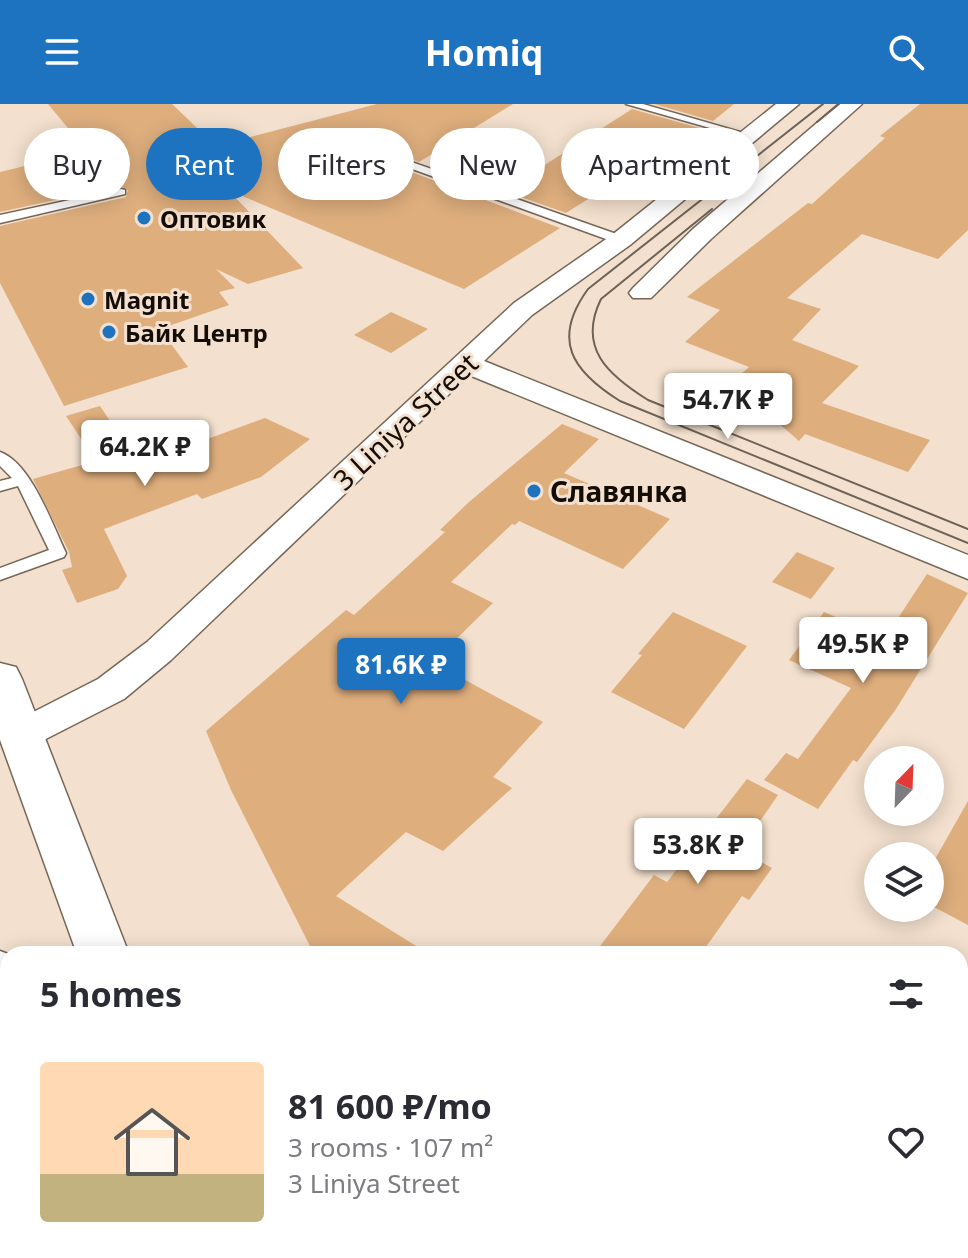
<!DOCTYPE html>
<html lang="en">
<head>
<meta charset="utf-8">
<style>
	:root { --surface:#fff; --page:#f7f7f7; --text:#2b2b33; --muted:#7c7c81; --line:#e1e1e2; --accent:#1e73c1 }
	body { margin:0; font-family:"Noto Sans",sans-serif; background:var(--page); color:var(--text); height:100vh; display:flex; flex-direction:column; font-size:30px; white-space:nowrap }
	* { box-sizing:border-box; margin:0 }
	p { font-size:26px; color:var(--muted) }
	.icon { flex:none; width:44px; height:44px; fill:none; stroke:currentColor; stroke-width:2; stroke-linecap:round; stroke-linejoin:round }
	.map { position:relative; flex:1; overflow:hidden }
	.drawer { position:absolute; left:0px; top:842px; width:968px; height:312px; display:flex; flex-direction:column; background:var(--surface); border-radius:24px 24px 0 0; box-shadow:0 4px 20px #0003 }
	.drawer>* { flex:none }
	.top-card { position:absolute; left:24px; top:24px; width:920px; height:72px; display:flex; gap:16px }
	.needle { width:52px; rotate:23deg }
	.tools { position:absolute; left:864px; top:642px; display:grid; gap:16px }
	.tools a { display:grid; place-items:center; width:80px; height:80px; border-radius:50%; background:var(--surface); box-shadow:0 4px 20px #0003; font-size:40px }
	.price { position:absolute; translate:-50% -68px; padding:0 18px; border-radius:8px; background:#fff; color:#222; font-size:26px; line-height:52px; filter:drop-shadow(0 2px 4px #0008) }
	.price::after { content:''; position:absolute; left:50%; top:48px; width:24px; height:18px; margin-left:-12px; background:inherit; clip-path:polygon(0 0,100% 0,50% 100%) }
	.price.active { background:var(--accent); color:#fff }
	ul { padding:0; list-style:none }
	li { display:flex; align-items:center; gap:24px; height:200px; padding:0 40px }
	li+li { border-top:2px solid var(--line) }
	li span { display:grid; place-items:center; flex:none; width:224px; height:160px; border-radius:8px; color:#555 }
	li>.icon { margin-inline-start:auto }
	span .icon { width:96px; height:96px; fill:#fffc; stroke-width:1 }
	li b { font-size:34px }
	h2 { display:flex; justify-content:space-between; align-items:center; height:96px; padding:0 40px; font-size:34px }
	.tag { padding:0 28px; border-radius:36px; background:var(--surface); box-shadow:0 4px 20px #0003; font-size:28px; line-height:72px }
	.tag.active { background:var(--accent); color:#fff }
	header { display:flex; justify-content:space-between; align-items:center; height:104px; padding:0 40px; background:var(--accent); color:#fff; font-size:36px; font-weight:700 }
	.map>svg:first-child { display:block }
	.building { fill:#deae7d }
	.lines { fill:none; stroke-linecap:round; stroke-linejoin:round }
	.service-casing { stroke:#776757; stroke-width:3 }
	.minor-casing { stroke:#776757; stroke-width:3 }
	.trunk-casing { stroke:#776757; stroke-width:3 }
	.service { fill:#fff; fill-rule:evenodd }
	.minor { fill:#fff; fill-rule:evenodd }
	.trunk { fill:#fff; fill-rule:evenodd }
	.tram { stroke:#6d6257; stroke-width:2 }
	.poi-dot { fill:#1e73c1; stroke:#f3e0ce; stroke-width:3 }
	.labels { text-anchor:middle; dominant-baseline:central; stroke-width:6; stroke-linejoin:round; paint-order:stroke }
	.far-poi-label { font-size:24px; font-weight:bold; fill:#140d07; stroke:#f3e0ce; text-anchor:start }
	.street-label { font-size:28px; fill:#140d07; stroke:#f3e0ce }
	.poi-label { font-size:28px; font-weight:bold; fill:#140d07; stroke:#f3e0ce; text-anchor:start }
</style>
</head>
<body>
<header><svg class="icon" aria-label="menu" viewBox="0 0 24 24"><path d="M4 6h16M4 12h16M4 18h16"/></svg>Homiq<svg class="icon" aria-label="search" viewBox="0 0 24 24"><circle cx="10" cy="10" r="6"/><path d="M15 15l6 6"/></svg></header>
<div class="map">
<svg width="968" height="1154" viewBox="0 0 968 1154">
	<rect width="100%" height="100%" fill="#f3e0ce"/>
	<g class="building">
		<path d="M48 0H172L216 42 377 0H513L419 58 384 45 377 47V55L560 124 464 185 228 86 303 164 248 180 216 165 235 184 219 188 229 201 160 225 188 263 64 302 0 179V122L126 93 128 86 120 82 0 108V68L87 47Z"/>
		<path d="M654 0H734L713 17Z"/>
		<path d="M920 0H968V126L938 155 862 130 787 194 821 205 792 236 859 262 822 299 930 336 908 368 805 330 799 337 768 310 762 317 711 297 749 263 685 238 720 206 687 193 808 99 812 100 885 34 880 32Z"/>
		<path d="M632 5 703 25 639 72 629 69 566 109 504 87Z"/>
		<path d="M391 208 428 225 391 249 354 231Z"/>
		<path d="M100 302 139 360 265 314 310 335 261 373 202 395 197 390 104 425 127 472 118 485 77 499 62 466 72 463 69 448 33 375 96 357 66 312Z"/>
		<path d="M562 320 599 335 564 369 670 415 623 465 519 417 515 421 512 420 451 478 493 499 440 551 462 562 454 570 543 618 493 673 512 684 443 747 406 728 336 792 429 850H314L231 686 206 627 346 506 354 511 445 428 440 426 469 398Z"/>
		<path d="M797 448 835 464 811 495 772 478Z"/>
		<path d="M927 470 968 489 896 605 857 658 853 656 818 705 764 676 786 649 798 655 851 584 789 556 824 508 885 534Z"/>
		<path d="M673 508 747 542 684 625 611 588 642 551 638 550Z"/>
		<path d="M747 675 778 691 740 746 772 764 749 796 742 792 701 850H594L654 771 667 778Z"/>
		<path d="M968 697V821L930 801V764Z"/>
	</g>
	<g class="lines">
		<defs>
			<g id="service">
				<path d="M626 0H643L754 32 745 34Z"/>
				<path d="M383 48 625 133 627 136 617 139 379 53V49Z"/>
				<path d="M121 85 125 86V90L0 119V111Z"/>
				<path d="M0 348C31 359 52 420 66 449L64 453 0 476V464L49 446 18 382 0 387V377L12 374 0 362Z"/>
				<path d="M342 1146H368L371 1154H345Z"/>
			</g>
			<g id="minor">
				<path d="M776 0H799L630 141 532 211 484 257 968 451V475L469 271 171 556 124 595 34 641 21 645 8 641 2 631 8 621 98 575 147 538 514 199 612 131Z"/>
				<path d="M839 0H862L711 135 651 194H633L629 189 633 184 693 125Z"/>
			</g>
			<g id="trunk">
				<path d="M0 559 16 563 22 575 129 850H77L0 636Z"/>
				<path d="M0 847 8 850V920L0 917Z"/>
				<path d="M60 1146H122L125 1154H63Z"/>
				<path d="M180 1146H242L245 1154H183Z"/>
			</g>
		</defs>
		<use href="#service" class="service-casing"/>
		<use href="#minor" class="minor-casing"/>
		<use href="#trunk" class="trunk-casing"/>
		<use href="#service" class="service"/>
		<use href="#minor" class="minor"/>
		<use href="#trunk" class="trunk"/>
		<g class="tram">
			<path d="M823 0 588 185C551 236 572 267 620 297L968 439"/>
			<path d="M817 18 839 0"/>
			<path d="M712 105 601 195C577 244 608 271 648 296L968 425"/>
		</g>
	</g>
	<g class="poi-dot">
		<circle cx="144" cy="114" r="8"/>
		<circle cx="88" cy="195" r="8"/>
		<circle cx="109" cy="228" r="8"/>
		<circle cx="534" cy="387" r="8"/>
	</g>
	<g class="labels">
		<g class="far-poi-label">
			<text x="160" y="114">Оптовик</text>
			<text x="104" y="195">Magnit</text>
			<text x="125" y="228">Байк Центр</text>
		</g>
		<g class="street-label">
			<text transform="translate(405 317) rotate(-43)">3 Liniya Street</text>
		</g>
		<g class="poi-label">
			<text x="550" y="387">Славянка</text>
		</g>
	</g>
</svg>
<div class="tools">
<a><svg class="needle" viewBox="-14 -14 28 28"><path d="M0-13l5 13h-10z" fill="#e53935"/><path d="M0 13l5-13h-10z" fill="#7c7c81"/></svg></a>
<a><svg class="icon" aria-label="layers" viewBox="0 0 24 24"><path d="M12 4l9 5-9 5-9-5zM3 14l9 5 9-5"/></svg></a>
</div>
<b class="price" style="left:728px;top:337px">54.7K ₽</b>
<b class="price" style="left:145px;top:384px">64.2K ₽</b>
<b class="price" style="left:863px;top:581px">49.5K ₽</b>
<b class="price active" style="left:401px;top:602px">81.6K ₽</b>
<b class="price" style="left:698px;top:782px">53.8K ₽</b>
<div class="top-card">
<a class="tag">Buy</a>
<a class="tag active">Rent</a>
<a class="tag">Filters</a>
<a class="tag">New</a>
<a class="tag">Apartment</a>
</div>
<section class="drawer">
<h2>5 homes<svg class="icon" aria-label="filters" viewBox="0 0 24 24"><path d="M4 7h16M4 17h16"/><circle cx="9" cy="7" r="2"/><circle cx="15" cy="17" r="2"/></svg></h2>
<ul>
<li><span style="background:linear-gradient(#ffd9b3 70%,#c2b280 0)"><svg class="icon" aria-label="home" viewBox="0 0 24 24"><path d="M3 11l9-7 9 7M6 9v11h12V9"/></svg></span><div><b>81 600 ₽/mo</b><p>3 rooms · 107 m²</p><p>3 Liniya Street</p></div><svg class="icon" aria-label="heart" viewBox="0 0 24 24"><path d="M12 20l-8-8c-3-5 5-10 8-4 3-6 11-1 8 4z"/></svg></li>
</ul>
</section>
</div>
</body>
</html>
